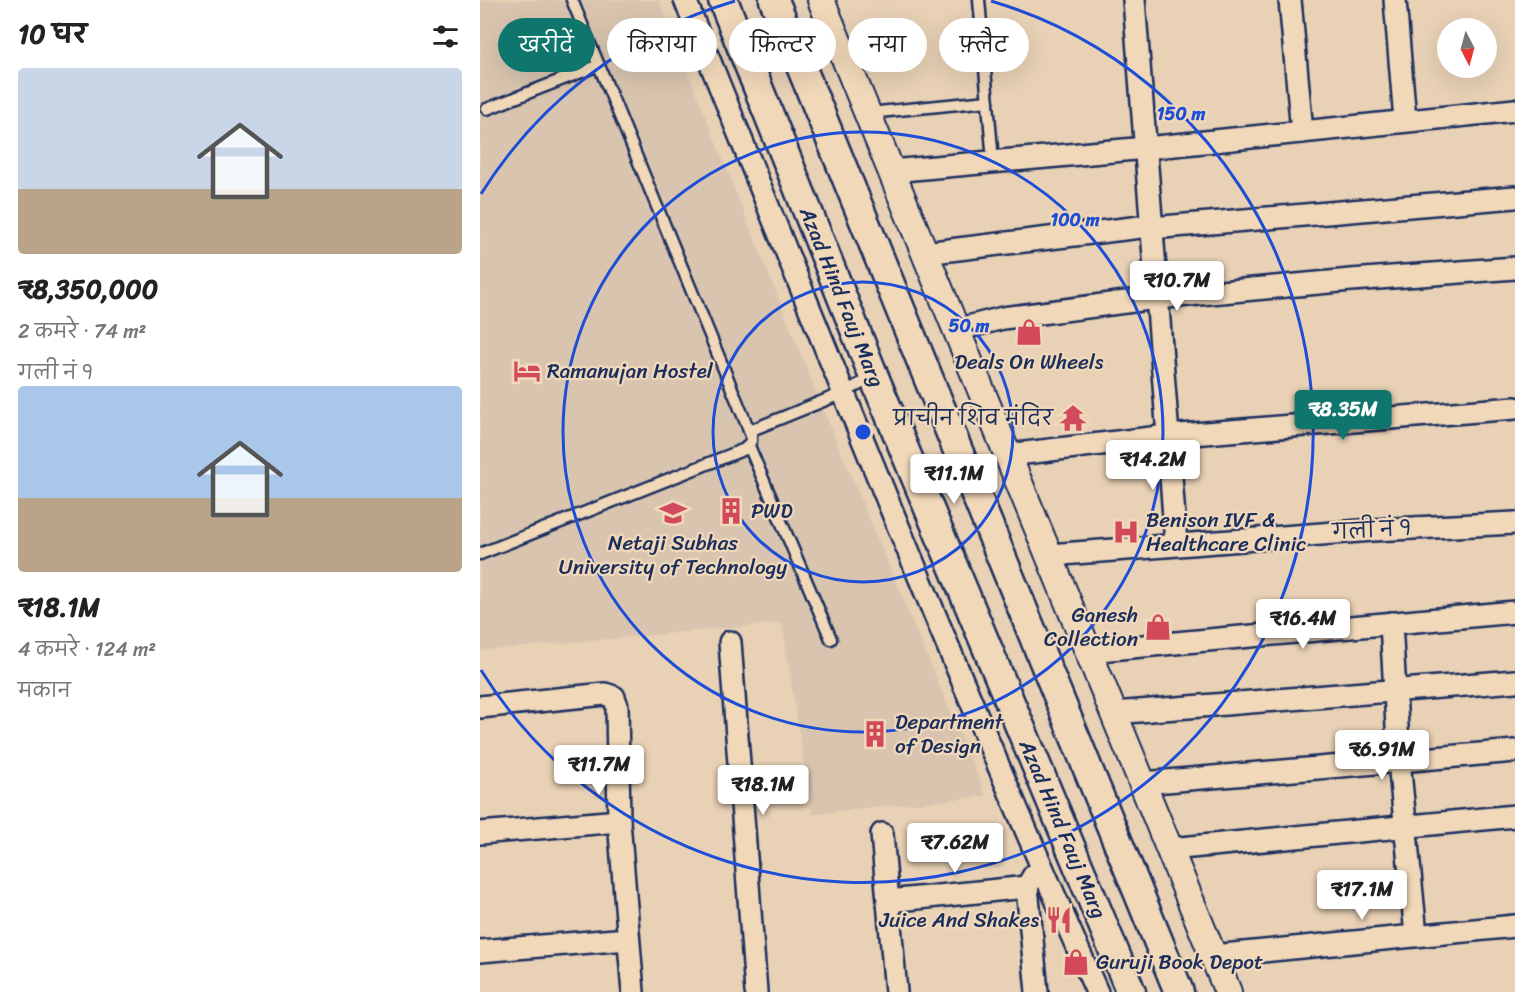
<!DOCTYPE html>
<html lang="hi">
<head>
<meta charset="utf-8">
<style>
	:root { --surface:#fff; --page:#f2f2f2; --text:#222; --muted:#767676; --accent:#0f766e }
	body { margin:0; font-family:Sriracha,"Playpen Sans Deva",sans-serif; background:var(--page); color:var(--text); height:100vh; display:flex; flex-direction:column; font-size:22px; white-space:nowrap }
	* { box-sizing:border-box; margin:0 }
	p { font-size:20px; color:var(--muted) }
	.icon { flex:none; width:33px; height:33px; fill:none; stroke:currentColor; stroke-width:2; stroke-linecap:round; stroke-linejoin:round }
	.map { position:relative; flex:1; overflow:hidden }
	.panel { display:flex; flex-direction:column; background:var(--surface); width:480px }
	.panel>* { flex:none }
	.guide { position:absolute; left:18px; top:18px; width:570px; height:54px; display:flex; gap:12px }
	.needle { width:39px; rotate:174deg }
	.fabs { position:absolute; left:957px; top:18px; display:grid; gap:12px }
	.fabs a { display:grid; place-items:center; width:60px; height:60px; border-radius:50%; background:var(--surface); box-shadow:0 6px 24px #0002; font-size:30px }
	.price { position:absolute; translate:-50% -51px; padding:0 14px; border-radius:6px; background:#fff; color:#222; font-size:20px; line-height:39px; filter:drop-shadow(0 2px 3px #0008) }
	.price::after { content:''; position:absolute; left:50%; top:36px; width:18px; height:14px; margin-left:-9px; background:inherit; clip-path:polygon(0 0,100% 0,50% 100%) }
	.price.active { background:var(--accent); color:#fff }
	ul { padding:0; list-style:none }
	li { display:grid; align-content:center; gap:12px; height:318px; padding:0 18px }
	li span { display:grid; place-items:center; height:186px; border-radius:6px; color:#555 }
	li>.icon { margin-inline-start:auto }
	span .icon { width:108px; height:108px; fill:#fffc; stroke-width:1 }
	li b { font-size:26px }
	h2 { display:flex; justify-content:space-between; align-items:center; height:72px; padding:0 18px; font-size:26px }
	.pill { padding:0 21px; border-radius:27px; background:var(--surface); box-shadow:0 6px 24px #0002; font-size:21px; line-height:54px }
	.pill.active { background:var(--accent); color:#fff }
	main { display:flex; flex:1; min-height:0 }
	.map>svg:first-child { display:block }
	.built { fill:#d9c5af }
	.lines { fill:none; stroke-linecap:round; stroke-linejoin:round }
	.service-casing { stroke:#1b2f5e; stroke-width:15 }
	.minor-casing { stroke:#1b2f5e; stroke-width:26 }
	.tertiary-casing { stroke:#1b2f5e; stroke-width:30 }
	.secondary-casing { stroke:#1b2f5e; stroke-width:33 }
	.service { stroke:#f1d8b9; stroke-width:10 }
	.minor { stroke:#f1d8b9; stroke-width:21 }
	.tertiary { stroke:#f1d8b9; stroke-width:26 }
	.secondary { stroke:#f1d8b9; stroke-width:28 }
	.ring { fill:none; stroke:#1d4ed8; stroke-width:3 }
	.labels { text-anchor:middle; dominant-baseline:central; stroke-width:4.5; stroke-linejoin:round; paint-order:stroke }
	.street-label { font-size:21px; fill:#1b2f5e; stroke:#f1d8b9 }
	.poi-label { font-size:21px; fill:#1b2f5e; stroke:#f1d8b9; text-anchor:start }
	.centre { fill:#1d4ed8; stroke:#f1d8b9; stroke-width:3 }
	.ring-label { font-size:18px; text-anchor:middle; font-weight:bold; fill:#1d4ed8; stroke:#f1d8b9; stroke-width:4.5; stroke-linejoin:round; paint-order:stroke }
</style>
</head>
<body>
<main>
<section class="panel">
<h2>10 घर<svg class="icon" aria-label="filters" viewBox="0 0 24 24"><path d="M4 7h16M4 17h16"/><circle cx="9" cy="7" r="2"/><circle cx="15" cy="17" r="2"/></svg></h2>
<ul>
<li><span style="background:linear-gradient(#c9d6e8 65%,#b9a48a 0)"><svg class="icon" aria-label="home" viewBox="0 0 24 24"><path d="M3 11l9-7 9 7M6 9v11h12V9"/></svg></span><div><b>₹8,350,000</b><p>2 कमरे · 74 m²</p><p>गली नं १</p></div></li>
<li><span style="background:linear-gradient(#a9c7e8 60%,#b9a48a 0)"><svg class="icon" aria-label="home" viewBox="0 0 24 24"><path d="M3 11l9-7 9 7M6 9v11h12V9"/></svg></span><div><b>₹18.1M</b><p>4 कमरे · 124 m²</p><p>मकान</p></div></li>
</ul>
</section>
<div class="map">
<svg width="1035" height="992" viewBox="0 0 1035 992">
	<rect width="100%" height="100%" fill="#e8d1b5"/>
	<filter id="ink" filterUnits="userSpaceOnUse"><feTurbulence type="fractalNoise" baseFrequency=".0167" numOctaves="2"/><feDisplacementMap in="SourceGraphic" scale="12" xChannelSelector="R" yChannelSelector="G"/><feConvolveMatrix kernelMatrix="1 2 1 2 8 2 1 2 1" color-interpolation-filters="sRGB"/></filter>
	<g filter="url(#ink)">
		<path class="built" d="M0 0H179L340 402 506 796 332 814 302 623 0 651Z"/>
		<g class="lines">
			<defs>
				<g id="service">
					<path d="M499 0 513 161"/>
					<path d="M7 109 119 65"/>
					<path d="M389 113 508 101"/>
					<path d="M269 431 363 393 393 377"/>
					<path d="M269 446 351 639"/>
					<path d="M0 554 265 449 271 441V435L92 0"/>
				</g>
				<g id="minor">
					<path d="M205 0C339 332 471 665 617 992"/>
					<path d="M810 0 822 132"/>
					<path d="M915 0 925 120"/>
					<path d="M411 171 666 148 1035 110"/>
					<path d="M445 253 669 226 671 228 1035 197"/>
					<path d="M476 330 523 318 676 298 871 280 1035 268"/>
					<path d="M528 455 688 436 654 0"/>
					<path d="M696 544 688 436 1035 408"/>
					<path d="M569 555 893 530 1035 523"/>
					<path d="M911 623 919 761 936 935"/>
					<path d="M250 642 276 992"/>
					<path d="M608 651 1035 612"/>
					<path d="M0 707 125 694 134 697 137 706 139 821 153 992"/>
					<path d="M634 713 1035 681"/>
					<path d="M663 783 1035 751"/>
					<path d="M0 833 139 821"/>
					<path d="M402 834 416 992"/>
					<path d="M690 849 1035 816"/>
					<path d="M554 875 547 887 557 992"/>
					<path d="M408 901 547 887"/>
					<path d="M0 951 148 939"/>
					<path d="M733 956 1035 926"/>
				</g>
				<path id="tertiary" d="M341 0 748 992"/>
				<g id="secondary">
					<path d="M243 0 394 377 651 992"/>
					<path d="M294 0 699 992"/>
				</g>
			</defs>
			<use href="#service" class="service-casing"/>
			<use href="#minor" class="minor-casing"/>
			<use href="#tertiary" class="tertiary-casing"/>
			<use href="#secondary" class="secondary-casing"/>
			<use href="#service" class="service"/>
			<use href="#minor" class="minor"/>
			<use href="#tertiary" class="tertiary"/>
			<use href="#secondary" class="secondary"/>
		</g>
	</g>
	<g class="ring">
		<circle cx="383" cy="432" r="150"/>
		<circle cx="383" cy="432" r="300"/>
		<path d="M1 194A450 450 0 0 1 255 1M511 1A450 450 0 1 1 1 670"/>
	</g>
	<defs>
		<symbol id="shop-bare" viewBox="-9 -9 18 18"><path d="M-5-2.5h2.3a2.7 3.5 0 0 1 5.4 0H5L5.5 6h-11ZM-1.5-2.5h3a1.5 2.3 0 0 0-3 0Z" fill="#d1495b" stroke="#f1d8b9" stroke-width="2.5" paint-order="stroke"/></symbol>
		<symbol id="hotel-bare" viewBox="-9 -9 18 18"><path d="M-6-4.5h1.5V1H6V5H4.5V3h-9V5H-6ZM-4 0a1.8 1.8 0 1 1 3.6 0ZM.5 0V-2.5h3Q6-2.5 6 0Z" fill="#d1495b" stroke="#f1d8b9" stroke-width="2.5" paint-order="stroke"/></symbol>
		<symbol id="temple-bare" viewBox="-9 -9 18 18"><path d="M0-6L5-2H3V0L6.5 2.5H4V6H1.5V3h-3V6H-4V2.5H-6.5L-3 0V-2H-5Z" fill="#d1495b" stroke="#f1d8b9" stroke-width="2.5" paint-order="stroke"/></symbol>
		<symbol id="building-bare" viewBox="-9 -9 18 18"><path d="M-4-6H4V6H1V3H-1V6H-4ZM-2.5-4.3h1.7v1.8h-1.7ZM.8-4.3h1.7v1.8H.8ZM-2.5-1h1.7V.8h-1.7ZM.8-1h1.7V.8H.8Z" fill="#d1495b" stroke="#f1d8b9" stroke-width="2.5" paint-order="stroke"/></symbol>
		<symbol id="university-bare" viewBox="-9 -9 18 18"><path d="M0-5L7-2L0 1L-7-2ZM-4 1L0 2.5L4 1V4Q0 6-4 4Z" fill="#d1495b" stroke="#f1d8b9" stroke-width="2.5" paint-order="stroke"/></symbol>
		<symbol id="hospital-bare" viewBox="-9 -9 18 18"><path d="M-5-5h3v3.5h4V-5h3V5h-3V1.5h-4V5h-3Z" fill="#d1495b" stroke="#f1d8b9" stroke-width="2.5" paint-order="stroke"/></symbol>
		<symbol id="restaurant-bare" viewBox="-9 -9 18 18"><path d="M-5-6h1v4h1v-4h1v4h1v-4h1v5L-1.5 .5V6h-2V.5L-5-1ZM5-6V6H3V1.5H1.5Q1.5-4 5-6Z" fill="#d1495b" stroke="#f1d8b9" stroke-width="2.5" paint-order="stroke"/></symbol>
	</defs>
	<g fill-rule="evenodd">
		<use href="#shop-bare" x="530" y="313" width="38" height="38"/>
		<use href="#hotel-bare" x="28" y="352" width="38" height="38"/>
		<use href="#temple-bare" x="574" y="399" width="38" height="38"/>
		<use href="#building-bare" x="232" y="492" width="38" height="38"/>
		<use href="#university-bare" x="174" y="494" width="38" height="38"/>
		<use href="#hospital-bare" x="627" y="513" width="38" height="38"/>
		<use href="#shop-bare" x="659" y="608" width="38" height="38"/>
		<use href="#building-bare" x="376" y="715" width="38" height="38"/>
		<use href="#restaurant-bare" x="560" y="901" width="38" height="38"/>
		<use href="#shop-bare" x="577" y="943" width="38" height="38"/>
	</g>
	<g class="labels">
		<g class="street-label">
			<text transform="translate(362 297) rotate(68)">Azad Hind Fauj Marg</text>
			<text transform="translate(892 530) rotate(-3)">गली नं १</text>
			<text transform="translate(583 829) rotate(67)">Azad Hind Fauj Marg</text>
		</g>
		<g class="poi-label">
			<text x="549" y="362" text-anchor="middle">Deals On Wheels</text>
			<text x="67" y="371">Ramanujan Hostel</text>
			<text x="573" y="418" text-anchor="end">प्राचीन शिव मंदिर</text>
			<text x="271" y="511">PWD</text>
			<text x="666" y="520">Benison IVF &amp;<tspan x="666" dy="24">Healthcare Clinic</tspan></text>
			<text x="193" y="543" text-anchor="middle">Netaji Subhas<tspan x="193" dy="24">University of Technology</tspan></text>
			<text x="658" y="615" text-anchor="end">Ganesh<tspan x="658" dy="24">Collection</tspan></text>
			<text x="415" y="722">Department<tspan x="415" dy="24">of Design</tspan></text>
			<text x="559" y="920" text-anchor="end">Juice And Shakes</text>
			<text x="616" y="962">Guruji Book Depot</text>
		</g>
	</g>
	<circle cx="383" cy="432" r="9" class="centre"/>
	<g class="ring-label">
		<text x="701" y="120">150 m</text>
		<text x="595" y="226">100 m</text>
		<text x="489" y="332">50 m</text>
	</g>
</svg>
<div class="fabs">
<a><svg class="needle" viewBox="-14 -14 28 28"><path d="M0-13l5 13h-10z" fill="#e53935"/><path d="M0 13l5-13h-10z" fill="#767676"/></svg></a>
</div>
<b class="price" style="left:697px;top:312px">₹10.7M</b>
<b class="price active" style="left:863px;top:441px">₹8.35M</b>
<b class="price" style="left:673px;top:491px">₹14.2M</b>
<b class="price" style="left:474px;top:505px">₹11.1M</b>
<b class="price" style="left:823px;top:650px">₹16.4M</b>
<b class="price" style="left:902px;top:781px">₹6.91M</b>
<b class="price" style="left:119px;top:796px">₹11.7M</b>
<b class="price" style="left:283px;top:816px">₹18.1M</b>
<b class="price" style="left:475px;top:874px">₹7.62M</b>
<b class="price" style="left:882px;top:921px">₹17.1M</b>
<div class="guide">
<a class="pill active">खरीदें</a>
<a class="pill">किराया</a>
<a class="pill">फ़िल्टर</a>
<a class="pill">नया</a>
<a class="pill">फ़्लैट</a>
</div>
</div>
</main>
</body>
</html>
